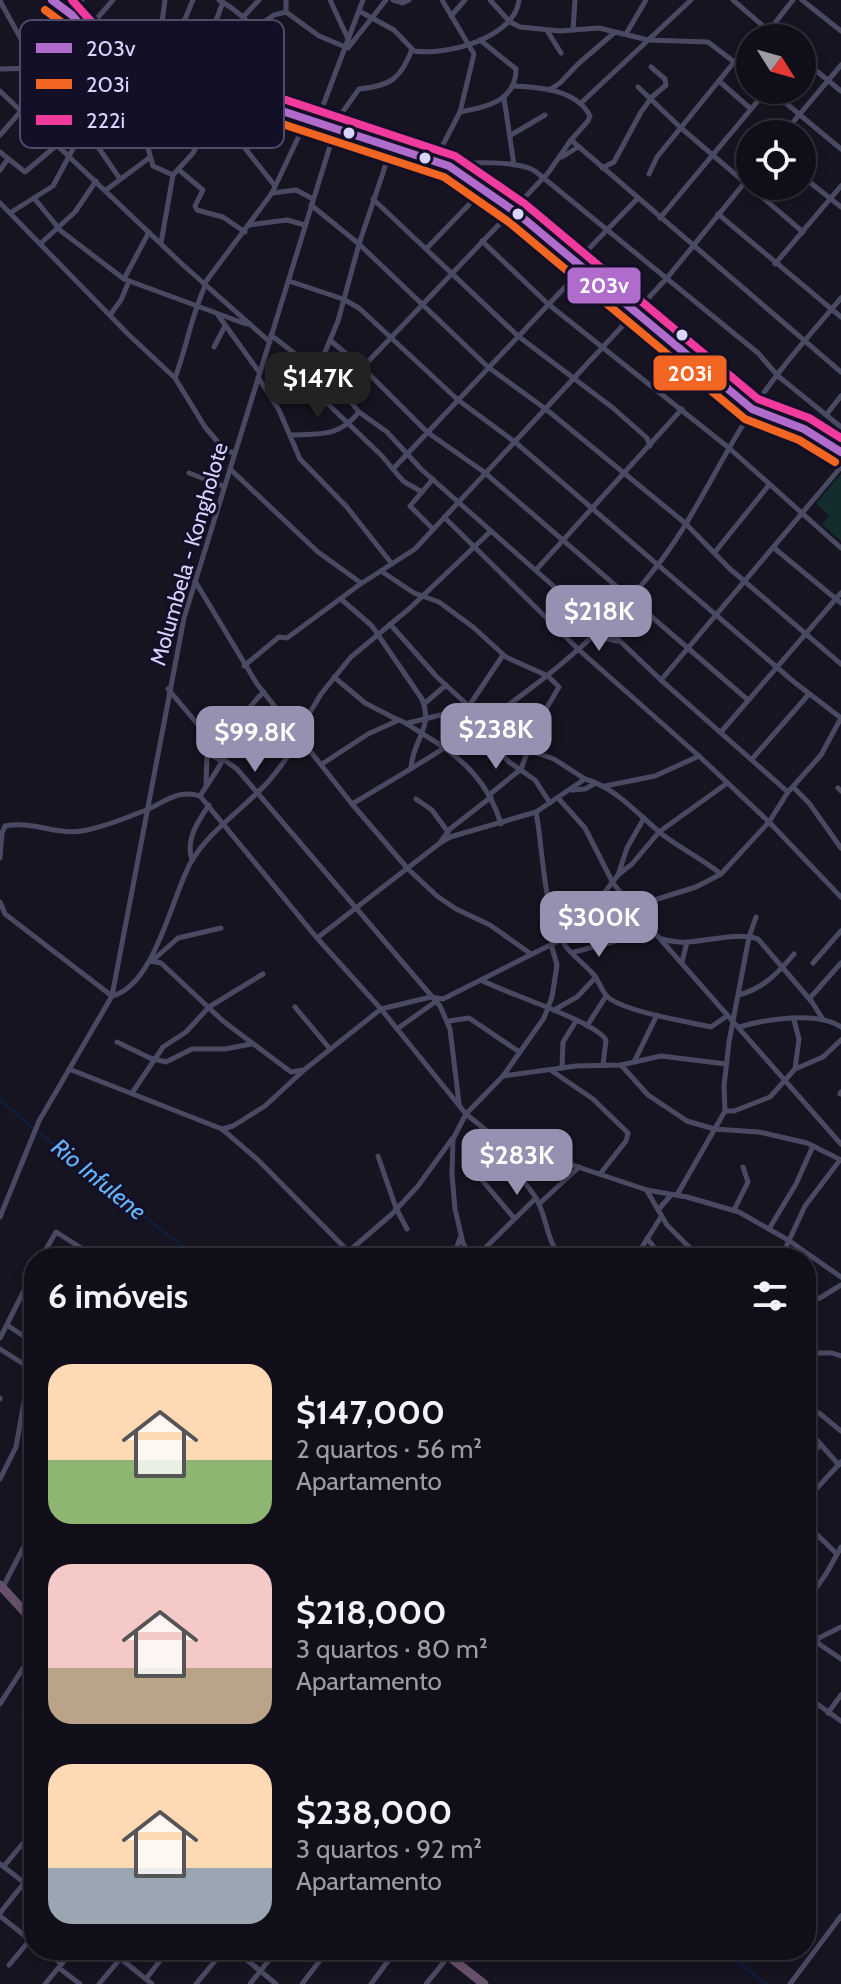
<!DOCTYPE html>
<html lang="pt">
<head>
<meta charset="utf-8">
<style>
	:root { --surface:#100f19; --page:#191822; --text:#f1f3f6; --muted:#9c9ca2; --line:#302f38; --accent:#9591b1 }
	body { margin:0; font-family:Cabin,sans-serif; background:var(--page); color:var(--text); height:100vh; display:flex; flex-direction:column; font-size:30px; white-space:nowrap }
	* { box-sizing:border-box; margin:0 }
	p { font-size:26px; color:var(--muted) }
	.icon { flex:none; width:44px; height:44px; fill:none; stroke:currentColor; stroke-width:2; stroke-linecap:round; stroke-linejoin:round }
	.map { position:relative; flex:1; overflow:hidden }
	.side { position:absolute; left:24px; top:1248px; width:792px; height:712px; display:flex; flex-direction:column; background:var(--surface); border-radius:32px; box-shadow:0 4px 12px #0003,0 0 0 2px var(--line) }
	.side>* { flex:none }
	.needle { width:52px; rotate:127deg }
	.fabs { position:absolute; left:736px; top:24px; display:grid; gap:16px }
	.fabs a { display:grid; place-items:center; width:80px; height:80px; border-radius:50%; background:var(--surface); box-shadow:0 4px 12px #0003,0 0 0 2px var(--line); font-size:40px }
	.price { position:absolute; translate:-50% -68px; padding:0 18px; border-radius:16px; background:var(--accent); color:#fff; font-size:26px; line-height:52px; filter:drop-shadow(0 2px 4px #0008) }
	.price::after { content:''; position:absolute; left:50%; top:48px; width:24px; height:18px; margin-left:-12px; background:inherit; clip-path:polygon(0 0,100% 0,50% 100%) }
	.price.active { background:#222; color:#fff }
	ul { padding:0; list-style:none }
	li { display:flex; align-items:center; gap:24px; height:200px; padding:0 24px }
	li span { display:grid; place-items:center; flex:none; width:224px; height:160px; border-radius:24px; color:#555 }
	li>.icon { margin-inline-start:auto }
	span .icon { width:96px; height:96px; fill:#fffc; stroke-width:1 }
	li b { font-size:34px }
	h2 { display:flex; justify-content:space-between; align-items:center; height:96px; padding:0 24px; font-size:34px }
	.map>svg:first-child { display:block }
	.green { fill:#132c2d }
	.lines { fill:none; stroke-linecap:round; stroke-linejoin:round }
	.stream { stroke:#0d2144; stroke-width:2 }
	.minor { stroke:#4a4962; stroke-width:5 }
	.highway { stroke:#67516a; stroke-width:9 }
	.bus-1-casing { stroke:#130f26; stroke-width:14 }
	.bus-2-casing { stroke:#130f26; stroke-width:14 }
	.bus-3-casing { stroke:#130f26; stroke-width:14 }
	.bus-1 { stroke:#b06ccc; stroke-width:8 }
	.bus-2 { stroke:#f26522; stroke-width:8 }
	.bus-3 { stroke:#f13a9d; stroke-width:8 }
	.bus-dot { fill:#d9d4ff; stroke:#130f26; stroke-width:3 }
	.labels { text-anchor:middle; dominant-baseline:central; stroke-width:6; stroke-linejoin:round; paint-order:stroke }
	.street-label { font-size:22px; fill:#d9d4ff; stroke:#130f26 }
	.water-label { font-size:24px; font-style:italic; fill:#62b6ff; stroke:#130f26 }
	.key { fill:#130f26; stroke:#4e4a67; stroke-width:2 }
	.key-label { font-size:22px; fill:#d9d4ff }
	.line-badge { stroke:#130f26; stroke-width:3 }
	.badge-label { font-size:22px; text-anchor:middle; font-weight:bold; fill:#fff }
</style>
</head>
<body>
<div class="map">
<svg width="841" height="1984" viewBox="0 0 841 1984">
	<rect width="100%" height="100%" fill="#161421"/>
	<path class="green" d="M841 474V541L822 524 829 515 816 503Z"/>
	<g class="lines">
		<g class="stream">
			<path d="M0 1100 33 1128"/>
			<path d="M38 1132 197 1258"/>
			<path d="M723 1950 766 1984"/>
		</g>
		<g class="minor">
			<path d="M52 0 72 15 107 57 126 70 197 94 273 108 449 166 517 213 752 409 804 429 841 452"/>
			<path d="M219 0C267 27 272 61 285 111"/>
			<path d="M330 0 349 41"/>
			<path d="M393 0 403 3 409 0"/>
			<path d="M490 0 510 22 520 27 560 31 599 28 648 40 708 42 750 74"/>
			<path d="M733 0 777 38"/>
			<path d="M802 0 841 31"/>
			<path d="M0 1 37 68"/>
			<path d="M359 11 394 30 414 51C446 56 515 38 519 0"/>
			<path d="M286 12V0"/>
			<path d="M72 15 82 0"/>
			<path d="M244 16 259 0"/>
			<path d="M451 16 465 0"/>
			<path d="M183 25 210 38"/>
			<path d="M255 28 274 15 286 12 319 36 348 48 386 0"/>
			<path d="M573 30 575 0"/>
			<path d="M86 31 113 0"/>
			<path d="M548 32 561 53"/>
			<path d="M626 34 646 0"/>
			<path d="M763 38 793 0"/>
			<path d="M159 44C180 41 185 17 193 0"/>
			<path d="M802 59 841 91"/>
			<path d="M742 67 750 55"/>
			<path d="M0 69 37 68 55 71 119 67"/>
			<path d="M46 71 120 179"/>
			<path d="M138 74 150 52 159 44 165 0"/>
			<path d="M719 81 751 109"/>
			<path d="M638 87 681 128 803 232"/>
			<path d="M549 90 560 83 578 64 614 33"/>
			<path d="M770 90 841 149"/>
			<path d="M0 91 182 264 270 342"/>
			<path d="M214 91 226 73"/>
			<path d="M504 98 514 165"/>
			<path d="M216 99 203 55 223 2"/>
			<path d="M235 102 242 127 240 142 275 186"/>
			<path d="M581 103 691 0"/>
			<path d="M106 106 148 148 153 166 173 175"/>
			<path d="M460 112C487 107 516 101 516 69L480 40"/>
			<path d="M316 124 363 0"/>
			<path d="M783 134 841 65"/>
			<path d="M0 135 21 111"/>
			<path d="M511 135 545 115"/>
			<path d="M571 140 841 372"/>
			<path d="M0 152 25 172 57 145"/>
			<path d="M562 157 578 147"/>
			<path d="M435 160 460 112 474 54 442 0"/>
			<path d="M450 166C469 161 519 161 535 171L758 353 778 376 841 427"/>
			<path d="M602 168 614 162 641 112 652 97 666 85 665 79 651 67"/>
			<path d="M0 170 8 159"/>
			<path d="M179 170 203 190 195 206 197 210 223 217 245 232"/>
			<path d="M649 174 657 157 735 61"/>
			<path d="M802 176 841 207"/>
			<path d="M106 190 149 158"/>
			<path d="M272 193 296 190 313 199"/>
			<path d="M34 198 61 231 124 279 246 324"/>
			<path d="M373 199 518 336 613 408 647 438 650 446"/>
			<path d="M0 203 129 335 175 378 205 427 223 448 233 453"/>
			<path d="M311 205 359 244 488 367 547 410 685 523 729 568 841 664"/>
			<path d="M10 213 53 186 75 145 106 106 126 70"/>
			<path d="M718 214 841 317"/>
			<path d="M660 218 767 90"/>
			<path d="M249 225 287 220 305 225"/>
			<path d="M482 241 548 304 729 448 841 548"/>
			<path d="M161 243 173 175 193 153 200 140 213 98"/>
			<path d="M40 244 75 212 96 181"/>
			<path d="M426 249 484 189"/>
			<path d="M576 262 637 199"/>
			<path d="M775 264 841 186"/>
			<path d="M124 279 149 232"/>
			<path d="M289 281 343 299 359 308 458 400 515 442 794 682 841 718"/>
			<path d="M204 284 272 193 306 121"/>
			<path d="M110 315 121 300 129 281"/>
			<path d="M218 315 259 372"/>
			<path d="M271 335 341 390 359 412 387 432 422 470 585 614 604 626 661 680 788 792"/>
			<path d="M331 341 362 367 427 432 484 472 748 700"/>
			<path d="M214 347 225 326"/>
			<path d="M310 365 302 374 303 380 382 456 403 481 422 492"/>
			<path d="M317 371 338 321 359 244 392 146"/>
			<path d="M258 377 279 410 300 459 346 506 392 564"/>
			<path d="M175 378C187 346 191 317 205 286"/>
			<path d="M341 390 548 173 571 140 588 121 590 116C577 90 540 87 514 86"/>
			<path d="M826 415 841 396"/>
			<path d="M292 435C321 434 339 437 359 412"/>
			<path d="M230 469 318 552 361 583"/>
			<path d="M393 469 583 268"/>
			<path d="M189 473 223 486"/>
			<path d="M433 479 410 506 433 529"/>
			<path d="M444 517 579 650 699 756 769 822 841 897"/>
			<path d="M774 548 841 603"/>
			<path d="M715 552 769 485"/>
			<path d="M536 570 682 409"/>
			<path d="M381 571 414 593 439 602 473 627 506 657 548 676 559 687 539 721 521 769 489 795"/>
			<path d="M195 581 257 684 352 804 408 869 437 896 456 909 490 925 531 954"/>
			<path d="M341 599 372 626 422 699C434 729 412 740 411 769"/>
			<path d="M390 624 436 676 485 721"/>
			<path d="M596 637 617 641"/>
			<path d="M244 666 279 637 287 638 359 585 415 549 667 278 750 176"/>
			<path d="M334 677 365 703 398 720"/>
			<path d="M661 680 841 467"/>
			<path d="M168 689 200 727 207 753 206 785"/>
			<path d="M424 704 446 685"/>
			<path d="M469 706 503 655"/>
			<path d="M408 723 453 712 469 732"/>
			<path d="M477 727 509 762 535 780 550 803"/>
			<path d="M721 732 841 593"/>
			<path d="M297 734 321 694 351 657 410 608 491 531"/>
			<path d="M528 750 554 759 585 779"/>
			<path d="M207 753 222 761"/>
			<path d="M223 759 237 769 440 1006 450 1029 459 1103"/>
			<path d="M752 759 809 694"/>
			<path d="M322 764 368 734 399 720C409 724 417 731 426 736 462 757 489 783 501 824"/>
			<path d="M605 786 655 776 699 756"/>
			<path d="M794 788 809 803 841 848"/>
			<path d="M838 788 841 791"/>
			<path d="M572 790 585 789 596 783"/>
			<path d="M200 796C208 783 218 771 224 757 236 733 243 710 264 692"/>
			<path d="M558 798 585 828 613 883 632 907 841 1144"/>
			<path d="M416 799 432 810 448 832"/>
			<path d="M352 804C465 737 580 668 660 562 695 516 719 461 751 412 776 372 810 335 841 298"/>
			<path d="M536 812C544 854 542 906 564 944 571 955 585 964 593 974 600 982 602 994 610 999 632 1013 685 1021 711 1027L727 1016"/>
			<path d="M441 841 450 829 491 797"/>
			<path d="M0 858 2 833 5 826C33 820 59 837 87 830 105 826 124 819 141 812 162 805 176 788 200 796L317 938 381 1009 466 1114 492 1135 506 1143 647 1190 687 1197 739 1212 788 1240 841 1277"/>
			<path d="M192 860C185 840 198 821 209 805"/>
			<path d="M618 875 632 864 659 832 726 784"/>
			<path d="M0 902 5 914 112 996C155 986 172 895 191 862 210 830 242 810 267 783 280 769 290 753 300 738"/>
			<path d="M584 928 601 897 618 875 627 848 644 818"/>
			<path d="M317 938 440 843 450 837 536 812 585 779C617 788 638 815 663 835 682 849 703 860 721 874"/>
			<path d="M662 939C670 941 679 943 687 942 710 941 736 932 758 939L812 1002 822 1018"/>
			<path d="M574 952 613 942 648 925"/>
			<path d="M150 961 161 963 223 1021 291 1072 303 1070"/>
			<path d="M152 961 178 938 221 928"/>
			<path d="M682 962 687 942"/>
			<path d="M813 963 841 931"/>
			<path d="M481 980C505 993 595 1021 606 1040L603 1065"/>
			<path d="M739 995C764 988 778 973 794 954"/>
			<path d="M810 998 841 963"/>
			<path d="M295 1007 330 1049"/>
			<path d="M554 1010 577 997 596 977"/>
			<path d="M794 1020 799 1039 795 1069"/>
			<path d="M449 1021 469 1018 518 1051"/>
			<path d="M587 1026 606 996"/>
			<path d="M739 1027C766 1019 818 1011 841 1027"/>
			<path d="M397 1029 435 1002"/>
			<path d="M117 1042 150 1058 166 1062 192 1049H225L251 1044"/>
			<path d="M635 1060 657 1015"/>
			<path d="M621 1065 648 1095 687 1121 714 1129 759 1132 807 1143 841 1160"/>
			<path d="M562 1068 563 1042 576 1021"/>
			<path d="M69 1069 222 1129 258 1160 355 1258"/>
			<path d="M552 1071 593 1099 628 1133 626 1141 600 1174"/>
			<path d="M503 1076 576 1066 621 1065 661 1056 726 1064"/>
			<path d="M132 1093 163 1047 186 1032 209 1007 263 974"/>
			<path d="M840 1094 841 1092"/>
			<path d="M725 1111H734L770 1097 795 1069 823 1057 841 1040"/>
			<path d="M222 1129 233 1126 265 1106 304 1070 381 1009 431 997 443 999 584 928 632 907 696 887 721 874 769 822 788 792 821 755 841 718"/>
			<path d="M481 1130C496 1156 522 1174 537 1200 548 1220 546 1243 563 1258"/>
			<path d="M378 1156 396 1208 407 1229"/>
			<path d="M481 1179 514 1218"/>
			<path d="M647 1191 667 1225 700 1258"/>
			<path d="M677 1195 725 1111 724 1086 729 1042 749 937 756 917"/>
			<path d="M539 1204 579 1167"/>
			<path d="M658 1210 671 1195"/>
			<path d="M734 1210 748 1182 743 1167"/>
			<path d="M0 1217 39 1121 112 996 184 618 339 117 359 89C390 86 401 79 412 49"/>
			<path d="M769 1229 796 1184 813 1146"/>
			<path d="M647 1238 662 1258"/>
			<path d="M349 1251 392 1214 418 1186 452 1139"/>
			<path d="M471 1257 482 1251 536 1198"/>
			<path d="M41 1258 56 1232 86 1251 83 1258"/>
			<path d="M453 1258 460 1238"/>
			<path d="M472 1258 463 1243 455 1209 452 1175 453 1139 466 1114 503 1076 544 1018 552 997 557 965 551 944"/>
			<path d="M635 1258 661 1217"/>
			<path d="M774 1258 785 1249 805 1206 840 1160"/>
			<path d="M806 1302 820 1298 841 1285"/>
			<path d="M7 1325 34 1343"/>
			<path d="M0 1338 34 1271"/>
			<path d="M0 1349 30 1368"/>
			<path d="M806 1353H832L841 1356"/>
			<path d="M0 1398V1399"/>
			<path d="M819 1413 841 1431"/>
			<path d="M806 1428 839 1465"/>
			<path d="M806 1461 821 1444"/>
			<path d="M0 1479 16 1447 24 1402"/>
			<path d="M806 1500 841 1462"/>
			<path d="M806 1524 837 1554"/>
			<path d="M3 1587 34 1527"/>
			<path d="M806 1602 826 1574 841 1547"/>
			<path d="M806 1625 819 1644 841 1659"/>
			<path d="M806 1650 815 1640 841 1627"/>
			<path d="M806 1696 841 1721"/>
			<path d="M0 1704 34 1651"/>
			<path d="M828 1713 841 1695"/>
			<path d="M24 1718 34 1706"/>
			<path d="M30 1780 34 1783"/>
			<path d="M0 1864 34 1890"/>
			<path d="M4 1866 34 1830"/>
			<path d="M0 1913 24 1883"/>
			<path d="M0 1916 34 1943"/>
			<path d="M43 1950 62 1964"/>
			<path d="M110 1950 152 1984"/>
			<path d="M235 1950 276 1984"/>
			<path d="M9 1965 34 1935"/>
			<path d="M59 1968 80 1984"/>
			<path d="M146 1979 168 1950"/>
			<path d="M45 1984 73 1950"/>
			<path d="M99 1984 120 1959"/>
			<path d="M196 1984 224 1950"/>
			<path d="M250 1984 277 1950"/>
			<path d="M302 1984 321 1959 313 1950"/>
			<path d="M371 1984 396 1950"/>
			<path d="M426 1984 448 1957"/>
			<path d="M790 1984 841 1916"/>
		</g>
		<g class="highway">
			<path d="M0 1585 34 1622"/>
			<path d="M441 1950 484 1984"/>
		</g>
		<defs>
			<path id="bus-1" d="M52 0 72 15 107 57 126 70 197 94 273 108 449 166 517 213 752 409 804 429 841 452"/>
			<path id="bus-2" d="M45 10 64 24 99 65 121 81 193 105 270 120 444 177 510 223 745 419 799 440 835 462"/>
			<path id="bus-3" d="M72 0 115 48 131 59 200 82 277 97 455 156 525 204 758 399 809 418 841 438"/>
		</defs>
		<use href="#bus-1" class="bus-1-casing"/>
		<use href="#bus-2" class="bus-2-casing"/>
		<use href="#bus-3" class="bus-3-casing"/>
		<use href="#bus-1" class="bus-1"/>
		<use href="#bus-2" class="bus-2"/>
		<use href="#bus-3" class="bus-3"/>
	</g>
	<g class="bus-dot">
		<circle cx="349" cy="133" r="7"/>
		<circle cx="425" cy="158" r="7"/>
		<circle cx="518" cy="214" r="7"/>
		<circle cx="682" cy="335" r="7"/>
	</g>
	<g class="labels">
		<g class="street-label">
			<text transform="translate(189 554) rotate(-74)">Molumbela - Kongholote</text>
		</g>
		<g class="water-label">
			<text transform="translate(99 1179) rotate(39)">Rio Infulene</text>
		</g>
	</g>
	<rect x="20" y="20" width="264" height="128" rx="12" class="key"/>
	<rect x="36" y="43" width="36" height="10" fill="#b06ccc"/>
	<rect x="36" y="79" width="36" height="10" fill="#f26522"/>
	<rect x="36" y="115" width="36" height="10" fill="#f13a9d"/>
	<g class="key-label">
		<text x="86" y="56">203v</text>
		<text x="86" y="92">203i</text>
		<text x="86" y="128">222i</text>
	</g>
	<g class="line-badge">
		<rect x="566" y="266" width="76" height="39" rx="8" fill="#b06ccc"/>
		<rect x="652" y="354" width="76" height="38" rx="8" fill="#f26522"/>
	</g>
	<g class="badge-label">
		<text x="604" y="293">203v</text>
		<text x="690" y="381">203i</text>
	</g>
</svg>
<div class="fabs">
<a><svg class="needle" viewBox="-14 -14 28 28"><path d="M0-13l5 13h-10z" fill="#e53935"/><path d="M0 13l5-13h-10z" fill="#9c9ca2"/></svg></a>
<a><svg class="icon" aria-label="locate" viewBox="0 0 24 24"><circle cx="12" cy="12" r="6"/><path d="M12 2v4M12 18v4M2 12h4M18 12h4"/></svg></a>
</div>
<b class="price active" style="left:318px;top:420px">$147K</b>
<b class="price" style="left:599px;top:653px">$218K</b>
<b class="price" style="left:496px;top:771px">$238K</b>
<b class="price" style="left:255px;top:774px">$99.8K</b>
<b class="price" style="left:599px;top:959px">$300K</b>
<b class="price" style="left:517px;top:1197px">$283K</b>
<section class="side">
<h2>6 imóveis<svg class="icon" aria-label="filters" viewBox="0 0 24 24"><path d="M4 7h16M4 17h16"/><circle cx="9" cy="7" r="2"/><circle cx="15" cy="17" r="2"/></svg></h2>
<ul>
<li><span style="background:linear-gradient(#ffd9b3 60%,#8fb573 0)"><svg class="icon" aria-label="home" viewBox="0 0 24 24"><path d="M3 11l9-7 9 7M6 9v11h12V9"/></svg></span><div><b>$147,000</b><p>2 quartos · 56 m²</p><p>Apartamento</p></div></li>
<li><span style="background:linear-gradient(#f6c9c9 65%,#b9a48a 0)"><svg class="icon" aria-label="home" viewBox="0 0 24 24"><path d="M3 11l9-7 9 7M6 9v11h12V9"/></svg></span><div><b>$218,000</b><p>3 quartos · 80 m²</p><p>Apartamento</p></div></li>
<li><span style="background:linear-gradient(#ffd9b3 65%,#9aa5b1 0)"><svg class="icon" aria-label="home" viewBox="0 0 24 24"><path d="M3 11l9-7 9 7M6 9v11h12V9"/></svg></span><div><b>$238,000</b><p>3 quartos · 92 m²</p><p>Apartamento</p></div></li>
</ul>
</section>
</div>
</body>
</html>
